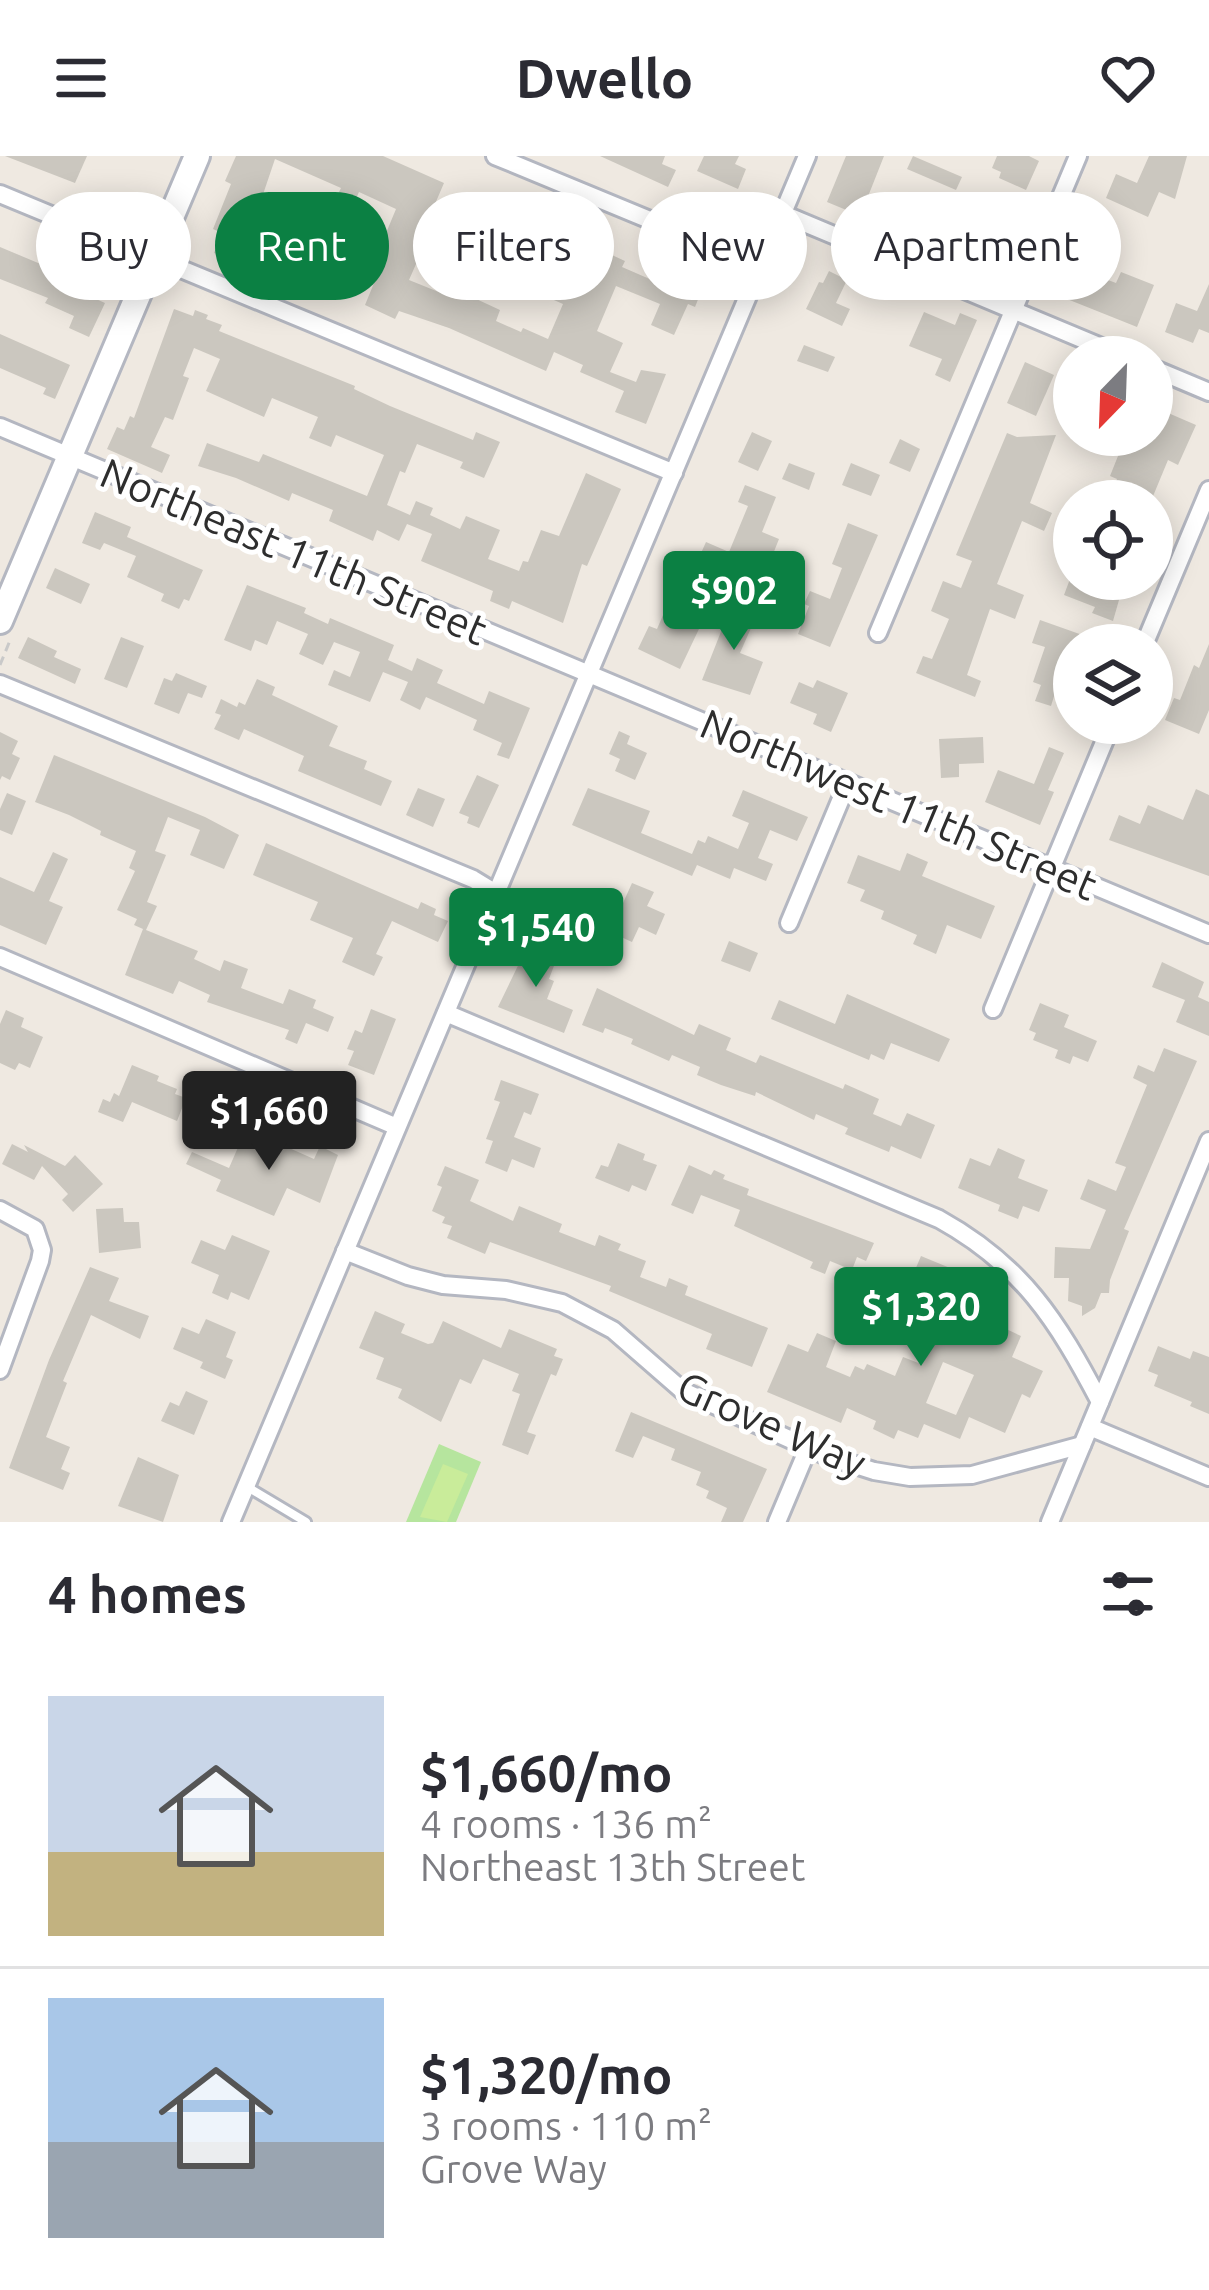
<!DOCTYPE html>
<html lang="en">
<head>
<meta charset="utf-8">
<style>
	:root { --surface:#fff; --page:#f2f2f3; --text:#2b2b33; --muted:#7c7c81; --line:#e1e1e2; --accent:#0b8043 }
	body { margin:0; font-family:Ubuntu,sans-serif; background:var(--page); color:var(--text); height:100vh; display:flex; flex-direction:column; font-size:45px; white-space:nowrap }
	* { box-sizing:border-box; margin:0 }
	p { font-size:39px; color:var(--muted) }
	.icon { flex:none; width:66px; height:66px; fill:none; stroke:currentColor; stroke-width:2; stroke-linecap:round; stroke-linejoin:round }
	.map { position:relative; height:1366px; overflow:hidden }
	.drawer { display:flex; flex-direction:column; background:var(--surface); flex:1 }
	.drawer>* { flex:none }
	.guide { position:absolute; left:36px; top:36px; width:1137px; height:108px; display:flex; gap:24px }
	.needle { width:78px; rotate:203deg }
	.tools { position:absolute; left:1053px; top:180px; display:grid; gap:24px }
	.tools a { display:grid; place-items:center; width:120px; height:120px; border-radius:50%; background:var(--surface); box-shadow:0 6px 30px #0003; font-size:60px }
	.price { position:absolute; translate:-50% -102px; padding:0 27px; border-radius:12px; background:var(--accent); color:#fff; font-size:39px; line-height:78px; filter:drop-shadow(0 3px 6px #0008) }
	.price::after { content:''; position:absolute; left:50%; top:72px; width:36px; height:27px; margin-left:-18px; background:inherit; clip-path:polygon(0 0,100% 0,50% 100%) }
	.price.on { background:#222; color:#fff }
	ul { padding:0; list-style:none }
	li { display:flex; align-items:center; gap:36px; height:300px; padding:0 48px }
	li+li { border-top:3px solid var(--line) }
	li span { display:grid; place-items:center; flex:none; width:336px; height:240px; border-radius:0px; color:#555 }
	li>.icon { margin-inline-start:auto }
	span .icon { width:144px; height:144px; fill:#fffc; stroke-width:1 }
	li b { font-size:51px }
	h2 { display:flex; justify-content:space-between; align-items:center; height:144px; padding:0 48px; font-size:51px }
	.chip { padding:0 42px; border-radius:54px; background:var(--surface); box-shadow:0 6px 30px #0003; font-size:42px; line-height:108px }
	.chip.on { background:var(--accent); color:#fff }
	header { display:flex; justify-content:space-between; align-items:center; height:156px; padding:0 48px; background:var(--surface); font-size:54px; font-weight:700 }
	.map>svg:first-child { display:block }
	.green { fill:#b6e59e }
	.pitch { fill:#c9ec9a }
	.building { fill:#cbc7bf; fill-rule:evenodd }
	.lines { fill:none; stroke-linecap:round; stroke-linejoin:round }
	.lane-casing { stroke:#b4b7c1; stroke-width:14 }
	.street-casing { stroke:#b4b7c1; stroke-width:22 }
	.secondary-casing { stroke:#b4b7c1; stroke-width:30 }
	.path { stroke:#c9c9c9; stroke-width:3; stroke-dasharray:9 6; stroke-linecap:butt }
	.lane { stroke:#fff; stroke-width:8 }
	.street { stroke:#fff; stroke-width:16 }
	.secondary { stroke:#fff; stroke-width:24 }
	.labels { text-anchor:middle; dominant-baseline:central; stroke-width:10; stroke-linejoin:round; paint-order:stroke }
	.street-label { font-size:42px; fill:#2e2e2e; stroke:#fff }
</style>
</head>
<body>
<header><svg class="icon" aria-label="menu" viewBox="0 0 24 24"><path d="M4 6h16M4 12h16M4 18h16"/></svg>Dwello<svg class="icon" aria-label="heart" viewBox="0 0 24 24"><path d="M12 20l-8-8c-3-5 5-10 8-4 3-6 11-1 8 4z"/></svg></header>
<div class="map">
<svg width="1209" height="1366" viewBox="0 0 1209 1366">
	<rect width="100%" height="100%" fill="#efe9e1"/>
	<path class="green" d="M439 1288 481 1306 456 1366H406Z"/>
	<path class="pitch" d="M443 1308 468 1318 447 1366 420 1361Z"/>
	<g class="building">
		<path d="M5 0H87L75 27Z"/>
		<path d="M236 0H383L444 27 414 97 420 99 409 124 456 143 469 115 481 121 472 141 500 154 496 165 521 176 523 172 548 183 563 148 547 141 562 106 547 100 553 85 564 89 568 79 625 105 622 111 668 131 672 123 701 136 695 151 688 148 674 179 651 169 660 148 616 130 597 175 623 187 610 216 636 226 641 214 666 218 646 268 615 256 624 235 580 216 583 209 554 196 546 215 449 172 399 155 395 163 365 149 381 110 353 97 364 73 384 82 396 53 359 36 354 47 337 40 341 32 275 3 256 59 264 62 257 79 245 74 233 104 214 97 222 77 213 73 231 28 225 25Z"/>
		<path d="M600 0H665L662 8 676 14 668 31Z"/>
		<path d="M704 0H739L735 8 746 13 738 33 697 15Z"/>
		<path d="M846 0H884L867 43 892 53 894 48 931 64 923 85 902 77 898 86 881 79 885 70 827 46Z"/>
		<path d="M913 0 962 21 956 34 907 13Z"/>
		<path d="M997 0H1029L1039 5 1026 34 999 22 1001 16 992 12Z"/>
		<path d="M1149 0H1187L1175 43 1159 36 1148 61 1106 42 1116 18 1137 27Z"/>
		<path d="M490 42 517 54 504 84 477 72Z"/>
		<path d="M989 56 1005 76 962 110 946 91 958 82 953 75 971 62 975 67Z"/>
		<path d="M273 74 312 89 317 77 348 89 336 119 322 114 316 129 259 110Z"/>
		<path d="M0 91 81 125 76 134 105 147 89 181 69 172 74 160 45 147 48 142 0 123Z"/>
		<path d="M829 115 847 124 836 147 850 153 842 170 806 153 819 126 823 127Z"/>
		<path d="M1121 116 1154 129 1137 171 1067 143 1074 124 1096 132 1100 121 1116 127Z"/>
		<path d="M1209 128V177L1199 173 1193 187 1165 176 1176 147 1197 155Z"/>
		<path d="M174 153 193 160 195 154 208 159 206 163 222 169 219 175 355 230 354 233 390 250 473 284 476 276 500 286 484 322 460 312 463 306 417 288 405 317 400 315 387 349 410 359 416 345 433 352 430 359 460 373 466 360 500 374 488 403 519 415 523 405 528 406 541 374 559 380 586 317 621 333 587 410 582 408 563 467 512 445 509 453 490 445 493 435 421 405 432 378 407 368 399 385 377 374 373 385 329 365 333 354 292 337 289 345 236 322 198 310 207 287 259 306 263 298 367 340 384 299 336 279 331 291 309 282 318 261 272 242 264 261 206 235 220 203 194 192 183 220 189 222 173 264 165 261 151 291 170 299 162 317 107 293 117 271 124 274 130 260 134 262Z"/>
		<path d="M924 156 955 169 960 157 977 164 950 226 935 219 942 203 909 190Z"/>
		<path d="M0 178 70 209 55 243 43 238 46 232 0 212Z"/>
		<path d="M804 189 835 201 828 216 797 205Z"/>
		<path d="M1025 206 1054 219 1036 260 1007 247Z"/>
		<path d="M1152 250 1196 269 1178 309 1168 304 1151 345H1108L1117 323 1110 320 1120 295 1082 279H1152Z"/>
		<path d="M752 276 772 285 758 315 738 306Z"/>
		<path d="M1007 277 1017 281 1056 279 1030 347 1052 357 1044 375 1022 365 997 428 1024 439 1015 463 990 453 967 519 981 525 975 541 916 517 923 500 932 503 949 463 931 455 943 425 961 432 972 405 956 399Z"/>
		<path d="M900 283 920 293 910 316 889 307Z"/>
		<path d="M789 307 815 317 809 334 782 323Z"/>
		<path d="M851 307 880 319 871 340 842 329Z"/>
		<path d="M745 329 776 341 762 376 779 383 771 403 750 395 730 443 716 437 680 513 638 493 649 470 657 473 679 422 688 426 706 386 729 396 748 350 738 346Z"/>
		<path d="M95 356 131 371 127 381 203 414 189 445 184 443 179 453 161 445 164 438 127 421 136 400 104 387 100 394 82 387Z"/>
		<path d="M848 367 878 379 830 491 798 478 809 450 804 448 810 435 830 443 842 412 832 408Z"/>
		<path d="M55 412 90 428 81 448 46 432Z"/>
		<path d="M1070 423H1125L1113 465 1092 457 1095 451 1064 439Z"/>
		<path d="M247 429 306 452 304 457 328 468 330 462 394 489 388 504 412 515 417 502 443 514 437 527 484 548 489 535 530 552 509 603 497 599 502 587 473 574 477 564 426 541 420 554 400 544 408 526 383 516 370 546 328 529 334 514 350 521 360 496 334 486 323 509 299 498 308 478 277 465 267 489 255 484 251 495 224 484Z"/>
		<path d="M733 445 758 456 740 497 763 506 750 539 702 524Z"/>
		<path d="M1040 464 1105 487 1074 489V504L1061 540 1055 537 1051 550 1035 545 1041 529 1033 526 1045 491 1032 487Z"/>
		<path d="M28 481 57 495 54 501 81 513 75 528 18 502Z"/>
		<path d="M121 481 144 490 127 532 104 523Z"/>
		<path d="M1209 488V554L1199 578 1165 564 1174 542 1180 544 1194 509 1199 512Z"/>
		<path d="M176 517 207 530 202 542 188 537 179 558 154 548 164 522 172 525Z"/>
		<path d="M257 523 275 531 272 539 338 570 329 590 367 605 364 613 392 625 381 650 298 615 304 600 244 573 239 584 214 573 221 559 215 557 221 543 237 551 239 546 245 549Z"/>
		<path d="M817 524 848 537 831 576 813 568 817 558 790 547 799 526 813 532Z"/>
		<path d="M619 575 630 580 627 588 647 597 635 624 615 615 620 603 609 598Z"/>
		<path d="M0 576 18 585 12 598 20 602 10 624 2 620 0 624Z"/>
		<path d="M983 581 984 607 959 608V621L941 622 939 583Z"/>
		<path d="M1049 591 1064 597 1048 634 1054 636 1040 669 985 646 998 614 1034 628Z"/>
		<path d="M54 599 205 661 239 679 224 713 190 699 200 674 168 661 155 695 166 699 147 746 157 750 146 774 198 795 194 803 220 815 224 804 248 813 241 832 283 848 289 833 316 844 313 852 334 861 328 876 306 867 297 888 285 883 289 874 207 846 210 839 179 825 173 838 125 819 143 773 134 769 137 763 117 754 135 715 129 712 136 695 100 679 101 675 69 659 35 646Z"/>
		<path d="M477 619 499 629 479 672 467 667 469 661 459 657Z"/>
		<path d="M418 632 445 643 433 671 406 659Z"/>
		<path d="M588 632 650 655 641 677 692 698 698 684 705 687 708 680 738 693 749 667 732 660 743 634 808 661 797 685 770 674 758 702 773 708 766 725 734 712 730 723 697 709 692 720 572 669Z"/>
		<path d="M1196 633 1209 639V720L1109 684 1119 659 1140 668 1148 649 1183 664Z"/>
		<path d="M7 637 26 645 12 679 0 674V653Z"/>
		<path d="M266 687 418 753 421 746 436 753 434 759 448 765 438 786 392 765 376 798 383 801 374 820 342 806 353 782 310 764 318 746 253 719Z"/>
		<path d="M53 696 68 703 49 745 63 751 46 789 0 769V721L34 736Z"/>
		<path d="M907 697 928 706 922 720 995 750 981 783 947 769 936 798 913 788 917 779 881 763 884 755 860 745 865 734 847 727 858 699 900 715Z"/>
		<path d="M632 727 654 736 647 750 665 758 656 779 639 771 632 786 610 776Z"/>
		<path d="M729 785 758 797 750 816 721 805Z"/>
		<path d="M528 789 545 795 548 789 560 794 549 823 554 825 547 843 573 854 564 877 498 851Z"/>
		<path d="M1162 806 1204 826 1198 841 1209 846V880L1176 866 1185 844 1152 831Z"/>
		<path d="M597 832 694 879 699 868 731 882 726 894 756 907 760 899 843 933 845 928 879 943 873 958 901 970 907 957 935 969 921 1003 891 990 889 996 845 978 848 972 816 958 814 964 756 936 755 940 721 929 697 919 700 911 672 899 669 905 631 888 633 883 605 872 603 877 582 869Z"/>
		<path d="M847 838 950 883 939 906 891 887 884 904 871 898 869 904 771 863 779 844 835 868Z"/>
		<path d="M1040 847 1069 859 1064 871 1097 885 1088 906 1073 900 1070 908 1055 902 1058 894 1033 884 1036 877 1029 874Z"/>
		<path d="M371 853 396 863 374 919 348 909 354 895 347 893 355 874 362 877Z"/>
		<path d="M6 854 24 862 21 871 43 881 30 912 19 907 15 914 0 907V868Z"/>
		<path d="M1164 892 1197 905 1124 1073 1129 1075 1110 1124 1109 1137H1101L1095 1152 1082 1160V1150L1068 1145 1069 1122H1054L1055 1091 1090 1093 1106 1054 1080 1043 1088 1023 1116 1035 1126 1011 1115 1007 1147 929 1133 922 1138 909 1154 916Z"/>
		<path d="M132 909 159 920 157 925 177 933 175 938 186 942 177 965 132 946 123 966 98 956 103 943 110 946 114 937 119 940Z"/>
		<path d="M501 924 539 938 531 959 524 956 514 981 541 992 534 1012 512 1003 507 1016 485 1007 493 985 486 983 500 946 494 944Z"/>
		<path d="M246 973 314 1003 320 990 338 999 320 1047 287 1032 274 1060 216 1035 221 1024 186 1008 192 996 229 1012Z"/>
		<path d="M618 987 645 998 643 1004 657 1009 646 1035 632 1029 629 1036 595 1022 601 1009 608 1011Z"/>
		<path d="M12 988 28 996 24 989 65 1010 75 999 103 1028 73 1056 62 1044 68 1038 42 1010 34 1024 2 1008Z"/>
		<path d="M998 992 1025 1004 1018 1022 1048 1034 1039 1056 1023 1050 1018 1063 998 1055 1000 1049 958 1032 970 1002 990 1010Z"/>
		<path d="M689 1009 711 1019 714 1014 725 1019 723 1023 749 1033 747 1039 874 1087 866 1105 857 1101 852 1114 830 1105 825 1118 810 1112 813 1106 734 1070 740 1054 701 1039 693 1058 671 1049Z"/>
		<path d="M445 1010 479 1024 470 1045 513 1065 519 1050 562 1068 559 1076 595 1090 599 1079 621 1088 618 1094 646 1105 640 1121 666 1131 669 1122 688 1130 685 1139 768 1172 752 1211 706 1193 712 1178 609 1135 611 1130 490 1086 485 1098 447 1082 452 1070 442 1067 445 1061 432 1055 442 1031 437 1029Z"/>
		<path d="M123 1052 124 1066H139L141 1092 99 1097 96 1053Z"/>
		<path d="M232 1079 270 1095 249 1144 231 1136 228 1144 212 1137 219 1119 191 1107 201 1084 225 1094Z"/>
		<path d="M921 1100 950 1112 946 1121 976 1134 972 1141 995 1151 989 1165 1021 1180 1012 1201 1043 1215 1030 1242 1022 1238 1005 1277 969 1261 960 1283 924 1268 918 1282 898 1274 894 1283 873 1273 876 1265 847 1252 841 1267 767 1236 788 1188 808 1196 817 1177 836 1185 826 1211 850 1221 855 1210 864 1214 867 1208 895 1220 903 1201 921 1208 940 1164 901 1147ZM943 1206 974 1219 956 1259 926 1247Z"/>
		<path d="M90 1111 119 1122 109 1145 149 1160 140 1183 91 1159 63 1225 67 1227 46 1281 70 1291 61 1313 70 1317 63 1334 9 1312 49 1204Z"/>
		<path d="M375 1155 405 1168 401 1177 428 1188 433 1187 443 1165 501 1192 509 1173 557 1193 554 1200 563 1203 556 1220 551 1218 527 1276 536 1279 528 1299 502 1289 520 1238 512 1235 519 1218 483 1203 471 1228 460 1223 441 1266 398 1242 402 1233 376 1223 384 1202 359 1192Z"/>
		<path d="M206 1163 236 1176 226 1201 233 1204 225 1223 200 1212 203 1206 173 1193 182 1171 199 1178Z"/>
		<path d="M1158 1190 1190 1203 1193 1195 1209 1201V1258L1190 1250 1192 1246 1154 1230 1158 1219 1148 1215Z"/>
		<path d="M186 1235 208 1245 194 1279 161 1265 170 1246 179 1250Z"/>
		<path d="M631 1256 767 1313 743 1366H721L727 1352 706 1342 709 1335 696 1329 701 1316 671 1304 675 1293 643 1280 633 1302 615 1295Z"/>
		<path d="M138 1301 179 1319 163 1366 118 1350Z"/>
	</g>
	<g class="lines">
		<defs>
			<path id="lane" d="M246 1330 306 1366"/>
			<g id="street">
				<path d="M495 0 761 110"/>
				<path d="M0 38 674 317"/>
				<path d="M783 58 1125 201"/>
				<path d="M1152 212 1209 236"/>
				<path d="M0 271 1209 778"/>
				<path d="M878 477 1078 0"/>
				<path d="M1144 489 1209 334"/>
				<path d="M0 528 473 723 496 737"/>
				<path d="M789 767 848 626"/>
				<path d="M0 801 397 971"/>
				<path d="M993 853 1112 567"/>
				<path d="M446 857 939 1063C1022 1109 1057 1164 1100 1246"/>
				<path d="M0 1054 35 1073 42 1094 40 1105 0 1214"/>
				<path d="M345 1095 408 1120 443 1129 506 1134 562 1147 613 1174 683 1235 827 1300 874 1315 910 1321 972 1319 1082 1289"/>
				<path d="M1090 1271 1209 1321"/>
				<path d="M231 1366 807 0"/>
				<path d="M777 1366 809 1290"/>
				<path d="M1050 1366 1209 985"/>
			</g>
			<path id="secondary" d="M0 465 197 0"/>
		</defs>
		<use href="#lane" class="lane-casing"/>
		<use href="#street" class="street-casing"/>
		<use href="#secondary" class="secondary-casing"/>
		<path class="path" d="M0 509 11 482"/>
		<use href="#lane" class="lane"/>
		<use href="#street" class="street"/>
		<use href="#secondary" class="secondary"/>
	</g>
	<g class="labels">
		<g class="street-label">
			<text transform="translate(294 395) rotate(23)">Northeast 11th Street</text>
			<text transform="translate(899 648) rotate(23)">Northwest 11th Street</text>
			<text transform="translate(772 1268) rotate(24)">Grove Way</text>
		</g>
	</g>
</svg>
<div class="tools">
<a><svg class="needle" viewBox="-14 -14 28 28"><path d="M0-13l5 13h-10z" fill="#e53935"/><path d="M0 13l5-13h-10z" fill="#7c7c81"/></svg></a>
<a><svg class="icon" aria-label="locate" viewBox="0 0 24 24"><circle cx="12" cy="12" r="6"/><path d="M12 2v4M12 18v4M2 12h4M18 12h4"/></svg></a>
<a><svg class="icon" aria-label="layers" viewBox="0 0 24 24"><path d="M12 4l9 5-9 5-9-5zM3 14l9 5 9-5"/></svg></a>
</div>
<b class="price" style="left:734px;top:497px">$902</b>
<b class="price" style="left:536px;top:834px">$1,540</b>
<b class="price on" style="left:269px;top:1017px">$1,660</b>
<b class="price" style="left:921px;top:1213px">$1,320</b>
<div class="guide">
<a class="chip">Buy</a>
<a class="chip on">Rent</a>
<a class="chip">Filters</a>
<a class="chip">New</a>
<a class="chip">Apartment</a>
</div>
</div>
<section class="drawer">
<h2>4 homes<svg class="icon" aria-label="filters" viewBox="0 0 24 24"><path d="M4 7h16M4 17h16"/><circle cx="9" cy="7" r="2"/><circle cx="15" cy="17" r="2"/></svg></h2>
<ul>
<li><span style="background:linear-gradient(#c9d6e8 65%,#c2b280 0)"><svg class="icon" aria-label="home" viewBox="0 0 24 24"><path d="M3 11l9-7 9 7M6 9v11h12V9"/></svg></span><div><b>$1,660/mo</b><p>4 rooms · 136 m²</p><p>Northeast 13th Street</p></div></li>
<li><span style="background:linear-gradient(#a9c7e8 60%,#9aa5b1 0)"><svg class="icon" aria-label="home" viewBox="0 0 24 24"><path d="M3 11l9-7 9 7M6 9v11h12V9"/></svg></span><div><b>$1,320/mo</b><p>3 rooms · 110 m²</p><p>Grove Way</p></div></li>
</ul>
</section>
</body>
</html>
